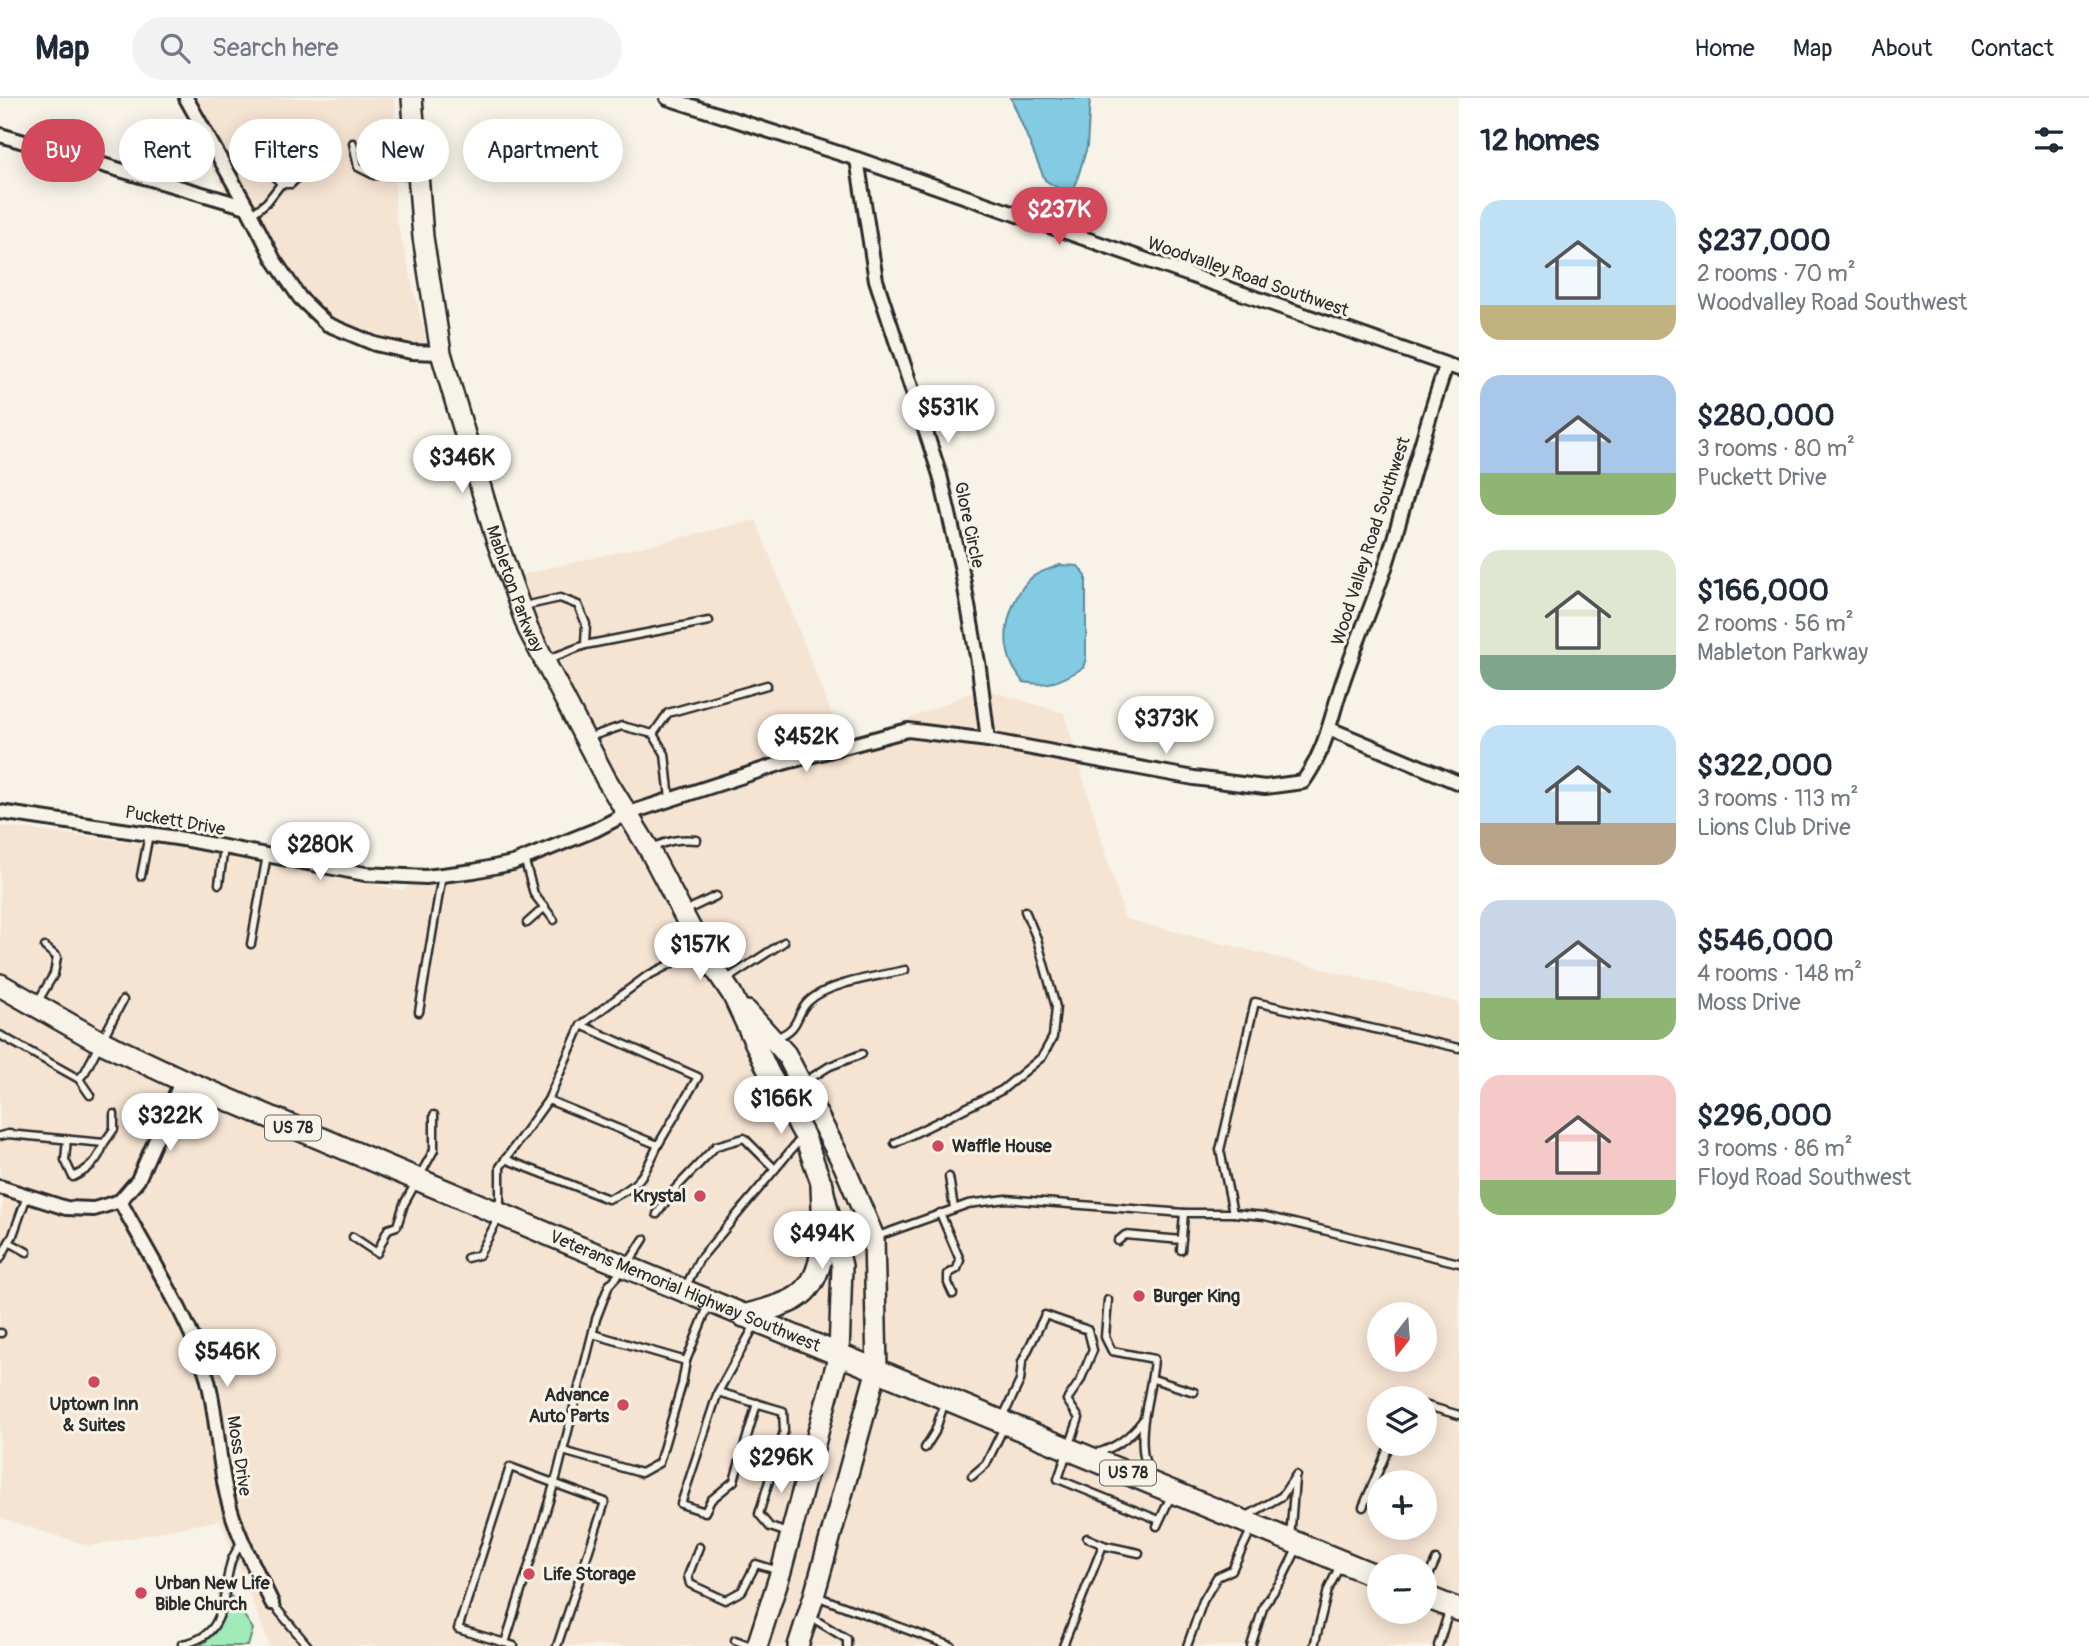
<!DOCTYPE html>
<html lang="en">
<head>
<meta charset="utf-8">
<style>
	:root { --surface:#fff; --page:#f2f2f3; --text:#1f2937; --muted:#747a83; --line:#e0e1e3; --accent:#d1495b }
	body { margin:0; font-family:Pangolin,sans-serif; background:var(--page); color:var(--text); height:100vh; display:flex; flex-direction:column; font-size:26px; white-space:nowrap }
	* { box-sizing:border-box; margin:0 }
	p { font-size:23px; color:var(--muted) }
	.icon { flex:none; width:38px; height:38px; fill:none; stroke:currentColor; stroke-width:2; stroke-linecap:round; stroke-linejoin:round }
	.map { position:relative; flex:1; overflow:hidden }
	.panel { display:flex; flex-direction:column; background:var(--surface); width:630px }
	.panel>* { flex:none }
	.banner { position:absolute; left:21px; top:21px; width:665px; height:63px; display:flex; gap:14px }
	.needle { width:46px; rotate:197deg }
	.fabs { position:absolute; left:1367px; top:1204px; display:grid; gap:14px }
	.fabs a { display:grid; place-items:center; width:70px; height:70px; border-radius:50%; background:var(--surface); box-shadow:0 4px 18px #0003; font-size:35px }
	.price { position:absolute; translate:-50% -60px; padding:0 16px; border-radius:24px; background:#fff; color:#222; font-size:23px; line-height:46px; filter:drop-shadow(0 2px 4px #0008) }
	.price::after { content:''; position:absolute; left:50%; top:42px; width:21px; height:16px; margin-left:-10px; background:inherit; clip-path:polygon(0 0,100% 0,50% 100%) }
	.price.current { background:var(--accent); color:#fff }
	ul { padding:0; list-style:none }
	li { display:flex; align-items:center; gap:21px; height:175px; padding:0 21px }
	li span { display:grid; place-items:center; flex:none; width:196px; height:140px; border-radius:21px; color:#555 }
	li>.icon { margin-inline-start:auto }
	span .icon { width:84px; height:84px; fill:#fffc; stroke-width:1 }
	li b { font-size:30px }
	h2 { display:flex; justify-content:space-between; align-items:center; height:84px; padding:0 21px; font-size:30px }
	.pill { padding:0 24px; border-radius:32px; background:var(--surface); box-shadow:0 4px 18px #0003; font-size:24px; line-height:63px }
	.pill.current { background:var(--accent); color:#fff }
	header { display:flex; align-items:center; gap:42px; box-sizing:border-box; height:98px; padding:0 35px; background:var(--surface); border-bottom:2px solid var(--line) }
	header strong { font-size:33px }
	nav { display:flex; gap:38px; margin-inline-start:auto; font-size:24px }
	.search { width:490px; height:63px; background:var(--page); display:flex; align-items:center; gap:18px; box-sizing:border-box; padding:0 24px; border-radius:38px; color:var(--muted); font-size:26px }
	main { display:flex; flex:1; min-height:0 }
	.map>svg:first-child { display:block }
	.built { fill:#f6e4d3; fill-rule:evenodd }
	.green { fill:#a0eab9; stroke:#668a72; stroke-width:2 }
	.water { fill:#82cbe2; stroke:#5f8b99; stroke-width:2 }
	.lines { fill:none; stroke-linecap:round; stroke-linejoin:round }
	.service-casing { stroke:#2b2b2b; stroke-width:11 }
	.minor-casing { stroke:#2b2b2b; stroke-width:18 }
	.secondary-casing { stroke:#2b2b2b; stroke-width:24 }
	.primary-casing { stroke:#2b2b2b; stroke-width:26 }
	.service { stroke:#f7f3e8; stroke-width:6 }
	.minor { stroke:#f7f3e8; stroke-width:12 }
	.secondary { stroke:#f7f3e8; stroke-width:19 }
	.primary { stroke:#f7f3e8; stroke-width:21 }
	.poi-dot { fill:#d1495b; stroke:#f7f3e8; stroke-width:2.5 }
	.labels { text-anchor:middle; dominant-baseline:central; stroke-width:6; stroke-linejoin:round; paint-order:stroke }
	.shield { fill:#f7f3e8; stroke:#686764; stroke-width:2 }
	.shield-label { font-size:16px; font-weight:bold; fill:#2b2b2b }
	.street-label { font-size:18px; fill:#2b2b2b; stroke:#f7f3e8 }
	.poi-label { font-size:18px; font-weight:bold; fill:#2b2b2b; stroke:#f7f3e8; text-anchor:start }
</style>
</head>
<body>
<header>
<strong>Map</strong>
<div class="search"><svg class="icon" aria-label="search" viewBox="0 0 24 24"><circle cx="10" cy="10" r="6"/><path d="M15 15l6 6"/></svg>Search here</div>
<nav><a>Home</a><a>Map</a><a>About</a><a>Contact</a></nav>
</header>
<main>
<div class="map">
<svg width="1459" height="1548" viewBox="0 0 1459 1548">
	<rect width="100%" height="100%" fill="#f7f3e8"/>
	<filter id="ink" filterUnits="userSpaceOnUse"><feTurbulence type="fractalNoise" baseFrequency=".0143" numOctaves="2"/><feDisplacementMap in="SourceGraphic" scale="14" xChannelSelector="R" yChannelSelector="G"/><feConvolveMatrix kernelMatrix="1 2 1 2 8 2 1 2 1" color-interpolation-filters="sRGB"/></filter>
	<g filter="url(#ink)">
		<g class="built">
			<path d="M183 0H395V115L430 257 310 210 217 82Z"/>
			<path d="M756 422 844 648 982 590 1064 615 1125 821 1459 905V1548H270L220 1422 90 1448 0 1420V1118L4 1101 0 1100V728L191 751 401 792 429 778 631 729 507 480ZM1379 1216H1424V1262H1379ZM1379 1300H1424V1346H1379ZM1379 1384H1424V1430H1379ZM1379 1468H1424V1514H1379Z"/>
		</g>
		<path class="green" d="M231 1498 253 1531 248 1548H200C220 1533 224 1522 231 1498Z"/>
		<g class="water">
			<path d="M1011 0H1090L1087 49 1073 95 1064 94 1045 82Z"/>
			<path d="M1060 467 1078 468 1086 478V560L1083 570C1061 583 1049 589 1023 584 1016 574 1010 566 1008 554 1002 531 1013 497 1030 481 1037 474 1050 471 1060 467Z"/>
		</g>
		<g class="lines">
			<defs>
				<g id="service">
					<path d="M353 45 358 69 374 77H414"/>
					<path d="M270 72 281 86H291L307 70 308 58"/>
					<path d="M251 117 267 104 281 86"/>
					<path d="M524 508 560 500 578 507 586 526 585 547 546 562"/>
					<path d="M585 547 709 523"/>
					<path d="M653 636 668 615 767 587"/>
					<path d="M587 640 622 628 653 636 665 656 670 701"/>
					<path d="M651 750C668 743 679 740 697 742"/>
					<path d="M524 760 534 796 554 822"/>
					<path d="M141 778 149 736"/>
					<path d="M219 786 224 749"/>
					<path d="M685 813 716 798"/>
					<path d="M527 825 545 809"/>
					<path d="M251 846 267 757"/>
					<path d="M727 881 784 844"/>
					<path d="M38 903 54 876 57 859 45 849"/>
					<path d="M419 914 442 777"/>
					<path d="M581 927 698 979 658 1047 548 1002 581 927 647 878 700 851"/>
					<path d="M0 937 79 981 90 997"/>
					<path d="M777 939C801 931 795 915 809 903 828 885 879 878 905 872"/>
					<path d="M79 981 85 974 123 902"/>
					<path d="M804 984 830 968 862 956"/>
					<path d="M0 1038 8 1036 104 1045 114 1031V1016"/>
					<path d="M67 1041 65 1062 73 1079C90 1071 98 1063 104 1045"/>
					<path d="M895 1045 1002 992 1042 959 1053 939 1056 909 1037 841 1025 813"/>
					<path d="M505 1061 608 1101C639 1090 645 1075 658 1047"/>
					<path d="M949 1079 954 1110"/>
					<path d="M940 1115 960 1162 957 1171 948 1176V1185L953 1196"/>
					<path d="M1233 1115 1220 1052 1255 904 1459 950"/>
					<path d="M657 1116 674 1092 716 1048 744 1040 774 1070"/>
					<path d="M878 1138 968 1106 1006 1101 1184 1115H1233L1265 1118 1459 1165"/>
					<path d="M353 1139 377 1155 388 1131 397 1128 404 1106 434 1052V1017"/>
					<path d="M1118 1143 1125 1137 1182 1142"/>
					<path d="M9 1144 27 1154"/>
					<path d="M1181 1152 1184 1115"/>
					<path d="M467 1160 479 1157 500 1117V1069L548 1002"/>
					<path d="M0 1161 13 1137 27 1098"/>
					<path d="M685 1190 699 1162 802 1039"/>
					<path d="M1108 1202 1105 1239 1112 1253 1154 1261C1152 1291 1140 1321 1143 1351 1143 1360 1147 1369 1150 1378"/>
					<path d="M756 1225 718 1294 783 1313 784 1333 759 1416 770 1429 788 1435"/>
					<path d="M0 1235H1"/>
					<path d="M593 1236 686 1263"/>
					<path d="M1153 1281 1194 1294"/>
					<path d="M718 1294 681 1406 705 1414 711 1402 734 1383 757 1305"/>
					<path d="M1424 1307 1459 1317"/>
					<path d="M1002 1321 1020 1283 1022 1264 1045 1217 1088 1232 1093 1252 1080 1283 1067 1302 1079 1320 1058 1381 1159 1422"/>
					<path d="M925 1350 935 1334 944 1306"/>
					<path d="M563 1353 641 1375 659 1365 682 1286 686 1263 709 1206"/>
					<path d="M1096 1355C1116 1350 1131 1338 1143 1322"/>
					<path d="M972 1378 986 1366 1005 1327"/>
					<path d="M1363 1409 1390 1346"/>
					<path d="M1245 1419 1282 1398 1296 1377"/>
					<path d="M1157 1428 1171 1398"/>
					<path d="M1087 1440 1106 1448 1139 1455"/>
					<path d="M1290 1440 1295 1381"/>
					<path d="M699 1449 688 1478 690 1486 725 1502 742 1493 756 1466 779 1473"/>
					<path d="M1424 1488 1436 1462"/>
					<path d="M816 1498 951 1548"/>
					<path d="M272 1505 308 1548"/>
					<path d="M809 1518 847 1541V1548"/>
					<path d="M735 1542 751 1548"/>
					<path d="M505 1545 458 1531 510 1369 605 1404 557 1548"/>
					<path d="M182 1546C228 1539 221 1499 231 1464 233 1457 238 1451 241 1444"/>
					<path d="M514 1548 505 1545 557 1377 596 1221 609 1187 626 1169 644 1141"/>
					<path d="M1063 1548 1103 1447"/>
					<path d="M1187 1548 1203 1503 1217 1479 1232 1472 1251 1432"/>
					<path d="M1251 1548 1264 1507 1281 1483 1297 1451"/>
					<path d="M1314 1548 1328 1492 1340 1467"/>
					<path d="M1438 1548 1449 1513"/>
				</g>
				<g id="minor">
					<path d="M186 0 247 109 274 162 300 200 327 226 375 246 411 254 441 255"/>
					<path d="M667 0 857 61 1459 271"/>
					<path d="M0 37 247 109"/>
					<path d="M857 61 876 182 940 377 961 468 979 570 988 642"/>
					<path d="M1330 631 1459 685"/>
					<path d="M0 714 183 741 365 776 426 779 474 773 513 765 595 732 626 716 783 665 908 632 988 642 1194 680 1265 689 1303 684C1326 652 1330 622 1342 586 1355 547 1372 509 1385 470 1406 404 1422 337 1445 271L1450 268"/>
					<path d="M0 1089 66 1110 94 1111 120 1103 138 1082 182 982"/>
					<path d="M120 1103C148 1156 189 1219 206 1275 218 1316 217 1360 228 1402 237 1438 256 1471 272 1505"/>
				</g>
				<g id="secondary">
					<path id="s1" d="M412 0 423 139 441 255 496 441 528 531 606 681 649 751 701 850 732 896 769 975 804 1037 822 1087 842 1168 839 1256 781 1473 757 1548"/>
					<path d="M747 913 786 956 844 1068 874 1139 877 1271 814 1498 798 1548"/>
				</g>
				<g id="primary">
					<path id="s2" d="M0 887 95 941 182 982 595 1156 1379 1479"/>
					<path d="M744 1218C761 1213 781 1209 796 1200 831 1179 823 1121 822 1087"/>
					<path d="M1424 1498 1459 1512"/>
				</g>
			</defs>
			<use href="#service" class="service-casing"/>
			<use href="#minor" class="minor-casing"/>
			<use href="#secondary" class="secondary-casing"/>
			<use href="#primary" class="primary-casing"/>
			<use href="#service" class="service"/>
			<use href="#minor" class="minor"/>
			<use href="#secondary" class="secondary"/>
			<use href="#primary" class="primary"/>
		</g>
	</g>
	<g class="poi-dot">
		<circle cx="938" cy="1048" r="7"/>
		<circle cx="700" cy="1098" r="7"/>
		<circle cx="1139" cy="1198" r="7"/>
		<circle cx="94" cy="1284" r="7"/>
		<circle cx="623" cy="1307" r="7"/>
		<circle cx="529" cy="1476" r="7"/>
		<circle cx="141" cy="1495" r="7"/>
	</g>
	<g class="labels">
		<g class="shield">
			<rect x="265" y="1017.5" width="56" height="25" rx="5"/>
			<rect x="1100" y="1362.5" width="56" height="25" rx="5"/>
		</g>
		<g class="shield-label">
			<text x="293" y="1030">US 78</text>
			<text x="1128" y="1375">US 78</text>
		</g>
		<g class="street-label">
			<text transform="translate(1248 179) rotate(19)">Woodvalley Road Southwest</text>
			<text transform="translate(969 427) rotate(78)">Glore Circle</text>
			<text transform="translate(1371 443) rotate(-72)">Wood Valley Road Southwest</text>
			<text stroke="none"><textPath href="#s1" startOffset="504">Mableton Parkway</textPath></text>
			<text transform="translate(175 723) rotate(10)">Puckett Drive</text>
			<text stroke="none"><textPath href="#s2" startOffset="751">Veterans Memorial Highway Southwest</textPath></text>
			<text transform="translate(239 1358) rotate(81)">Moss Drive</text>
		</g>
		<g class="poi-label">
			<text x="952" y="1048">Waffle House</text>
			<text x="686" y="1098" text-anchor="end">Krystal</text>
			<text x="1153" y="1198">Burger King</text>
			<text x="609" y="1297" text-anchor="end">Advance<tspan x="609" dy="21">Auto Parts</tspan></text>
			<text x="94" y="1306" text-anchor="middle">Uptown Inn<tspan x="94" dy="21">&amp; Suites</tspan></text>
			<text x="543" y="1476">Life Storage</text>
			<text x="155" y="1485">Urban New Life<tspan x="155" dy="21">Bible Church</tspan></text>
		</g>
	</g>
</svg>
<div class="fabs">
<a><svg class="needle" viewBox="-14 -14 28 28"><path d="M0-13l5 13h-10z" fill="#e53935"/><path d="M0 13l5-13h-10z" fill="#747a83"/></svg></a>
<a><svg class="icon" aria-label="layers" viewBox="0 0 24 24"><path d="M12 4l9 5-9 5-9-5zM3 14l9 5 9-5"/></svg></a>
<a>+</a>
<a>−</a>
</div>
<b class="price current" style="left:1059px;top:149px">$237K</b>
<b class="price" style="left:948px;top:347px">$531K</b>
<b class="price" style="left:462px;top:397px">$346K</b>
<b class="price" style="left:1166px;top:658px">$373K</b>
<b class="price" style="left:806px;top:676px">$452K</b>
<b class="price" style="left:320px;top:784px">$280K</b>
<b class="price" style="left:700px;top:884px">$157K</b>
<b class="price" style="left:781px;top:1038px">$166K</b>
<b class="price" style="left:170px;top:1055px">$322K</b>
<b class="price" style="left:822px;top:1173px">$494K</b>
<b class="price" style="left:227px;top:1291px">$546K</b>
<b class="price" style="left:781px;top:1397px">$296K</b>
<div class="banner">
<a class="pill current">Buy</a>
<a class="pill">Rent</a>
<a class="pill">Filters</a>
<a class="pill">New</a>
<a class="pill">Apartment</a>
</div>
</div>
<section class="panel">
<h2>12 homes<svg class="icon" aria-label="filters" viewBox="0 0 24 24"><path d="M4 7h16M4 17h16"/><circle cx="9" cy="7" r="2"/><circle cx="15" cy="17" r="2"/></svg></h2>
<ul>
<li><span style="background:linear-gradient(#bfe0f5 75%,#c2b280 0)"><svg class="icon" aria-label="home" viewBox="0 0 24 24"><path d="M3 11l9-7 9 7M6 9v11h12V9"/></svg></span><div><b>$237,000</b><p>2 rooms · 70 m²</p><p>Woodvalley Road Southwest</p></div></li>
<li><span style="background:linear-gradient(#a9c7e8 70%,#8fb573 0)"><svg class="icon" aria-label="home" viewBox="0 0 24 24"><path d="M3 11l9-7 9 7M6 9v11h12V9"/></svg></span><div><b>$280,000</b><p>3 rooms · 80 m²</p><p>Puckett Drive</p></div></li>
<li><span style="background:linear-gradient(#dfe7d0 75%,#7fa58c 0)"><svg class="icon" aria-label="home" viewBox="0 0 24 24"><path d="M3 11l9-7 9 7M6 9v11h12V9"/></svg></span><div><b>$166,000</b><p>2 rooms · 56 m²</p><p>Mableton Parkway</p></div></li>
<li><span style="background:linear-gradient(#bfe0f5 70%,#b9a48a 0)"><svg class="icon" aria-label="home" viewBox="0 0 24 24"><path d="M3 11l9-7 9 7M6 9v11h12V9"/></svg></span><div><b>$322,000</b><p>3 rooms · 113 m²</p><p>Lions Club Drive</p></div></li>
<li><span style="background:linear-gradient(#c9d6e8 70%,#8fb573 0)"><svg class="icon" aria-label="home" viewBox="0 0 24 24"><path d="M3 11l9-7 9 7M6 9v11h12V9"/></svg></span><div><b>$546,000</b><p>4 rooms · 148 m²</p><p>Moss Drive</p></div></li>
<li><span style="background:linear-gradient(#f6c9c9 75%,#8fb573 0)"><svg class="icon" aria-label="home" viewBox="0 0 24 24"><path d="M3 11l9-7 9 7M6 9v11h12V9"/></svg></span><div><b>$296,000</b><p>3 rooms · 86 m²</p><p>Floyd Road Southwest</p></div></li>
</ul>
</section>
</main>
</body>
</html>
